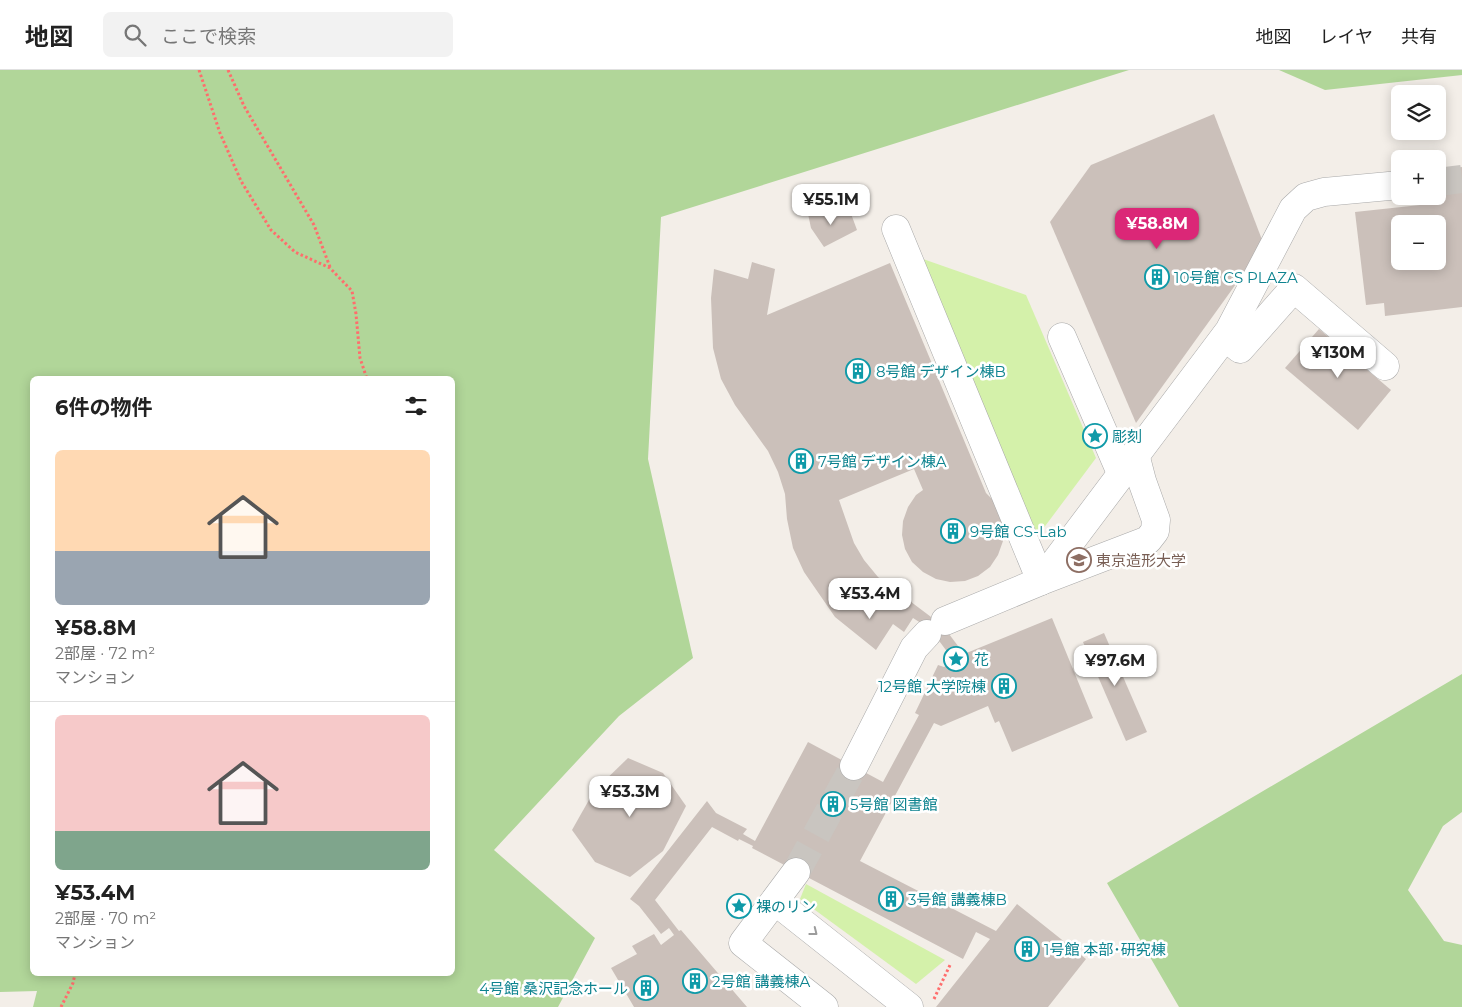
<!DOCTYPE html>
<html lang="ja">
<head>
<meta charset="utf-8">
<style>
	:root { --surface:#fff; --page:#f2f2f2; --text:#222; --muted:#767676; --line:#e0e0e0; --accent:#db2777 }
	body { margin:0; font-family:Montserrat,"Noto Sans JP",sans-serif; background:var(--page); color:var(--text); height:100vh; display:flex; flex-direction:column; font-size:19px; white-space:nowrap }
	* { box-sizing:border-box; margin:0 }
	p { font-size:16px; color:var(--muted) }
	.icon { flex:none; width:28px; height:28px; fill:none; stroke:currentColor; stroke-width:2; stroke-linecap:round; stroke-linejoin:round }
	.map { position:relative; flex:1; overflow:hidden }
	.panel { position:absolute; left:30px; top:306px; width:425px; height:600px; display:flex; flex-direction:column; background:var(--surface); border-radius:8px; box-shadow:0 2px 12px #0003 }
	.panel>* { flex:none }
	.tools { position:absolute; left:1391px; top:15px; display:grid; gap:10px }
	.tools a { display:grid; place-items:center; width:55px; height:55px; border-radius:8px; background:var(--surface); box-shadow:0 2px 12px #0003; font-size:25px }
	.price { position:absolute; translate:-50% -42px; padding:0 11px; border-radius:10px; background:#fff; color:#222; font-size:16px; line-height:32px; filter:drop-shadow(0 1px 2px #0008) }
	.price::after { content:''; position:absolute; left:50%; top:30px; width:15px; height:11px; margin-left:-8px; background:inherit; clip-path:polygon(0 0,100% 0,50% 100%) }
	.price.on { background:var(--accent); color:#fff }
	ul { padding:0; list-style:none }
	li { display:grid; align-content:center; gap:10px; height:265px; padding:0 25px }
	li+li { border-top:1px solid var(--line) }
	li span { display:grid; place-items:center; height:155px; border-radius:8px; color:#555 }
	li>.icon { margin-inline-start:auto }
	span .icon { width:90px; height:90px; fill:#fffc; stroke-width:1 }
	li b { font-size:21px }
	h2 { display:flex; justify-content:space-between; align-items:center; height:60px; padding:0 25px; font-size:21px }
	header { display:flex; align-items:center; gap:30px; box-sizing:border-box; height:70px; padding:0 25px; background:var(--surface); border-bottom:1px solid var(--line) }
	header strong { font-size:24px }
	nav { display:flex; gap:28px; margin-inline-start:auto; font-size:18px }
	.search { width:350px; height:45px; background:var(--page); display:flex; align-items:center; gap:12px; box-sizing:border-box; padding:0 18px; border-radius:8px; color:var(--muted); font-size:19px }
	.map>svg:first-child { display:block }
	.grass { fill:#d4f1aa }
	.forest { fill:#b1d699; fill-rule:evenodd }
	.building { fill:#cbc0ba; fill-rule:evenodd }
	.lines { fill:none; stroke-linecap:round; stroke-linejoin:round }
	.minor-tunnel { stroke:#c9c5c0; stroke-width:28; stroke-dasharray:28 14; stroke-linecap:butt }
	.minor-casing { stroke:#a9a9a9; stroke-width:29 }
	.path { stroke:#ff6d6c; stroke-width:3; stroke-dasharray:2.5 2.5; stroke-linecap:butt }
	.minor { stroke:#fff; stroke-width:28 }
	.oneway { stroke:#9c9c9c }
	.labels { text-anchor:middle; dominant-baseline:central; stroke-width:5; stroke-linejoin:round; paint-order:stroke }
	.culture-label { font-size:15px; fill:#0d838f; stroke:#fff; text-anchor:start }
	.education-label { font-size:15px; fill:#785e54; stroke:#fff; text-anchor:start }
</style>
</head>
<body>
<header>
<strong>地図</strong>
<div class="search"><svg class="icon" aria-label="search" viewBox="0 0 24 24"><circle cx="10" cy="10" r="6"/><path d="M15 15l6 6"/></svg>ここで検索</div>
<nav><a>地図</a><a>レイヤ</a><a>共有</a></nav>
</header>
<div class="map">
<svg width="1462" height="937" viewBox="0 0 1462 937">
	<rect width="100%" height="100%" fill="#f3eee8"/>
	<g class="grass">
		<path d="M923 189 1026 225 1096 388 1037 467Z"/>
		<path d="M806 814 945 890 916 914 800 829Z"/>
	</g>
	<g class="forest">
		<path d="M0 0H1129L661 147 648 389 693 588 619 646 494 780 595 868 558 937H33L37 921 0 922ZM32 309H452V904H32Z"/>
		<path d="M1279 0H1462V5L1325 20Z"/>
		<path d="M1462 604V742L1443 756 1408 820 1444 871 1462 875V937H1179L1107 813Z"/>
	</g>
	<g class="building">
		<path d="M1214 44 1264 175 1136 353 1050 152 1091 95Z"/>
		<path d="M1462 97V237L1385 246 1384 233 1366 235 1355 142 1420 135 1419 126H1438V100ZM1400 154H1438V191H1400Z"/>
		<path d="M825 138 831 149 850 141 857 160 824 177 811 158 808 144Z"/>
		<path d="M752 192 775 199 767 245 890 193 986 423 993 430 1004 457 1003 471 998 485 990 497 978 506 965 511 950 512 936 509 923 502 912 492 905 479 902 465 903 451 908 437 916 425 923 420 914 399 839 430 854 473 864 490 878 507 943 556 964 584 1052 548 1093 648 1012 682 999 651 995 653 988 636 941 656 934 653 860 791 996 861 1017 834 1086 889 1048 937H936L990 869 976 862 963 889 752 778 753 776 739 769 738 771 712 757 655 830 679 861 681 860 747 937H634L611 898 637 884 632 876 654 864 661 875 674 865 669 858 661 864 639 836 630 829 707 731 716 743 747 759 743 764 755 771 808 672 883 712 919 645 915 643 938 595 944 597 954 591 934 564 924 555 913 548 904 562 893 554 876 580 835 547 804 502 793 478 787 449 785 424 778 402 768 381 735 335 721 309 713 278 711 228 714 199 748 209Z"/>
		<path d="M1319 259 1391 320 1358 360 1285 298Z"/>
		<path d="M1104 563 1147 662 1126 671 1083 572Z"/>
		<path d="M628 688 663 703 686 736 663 781 630 807 595 792 572 760 594 721Z"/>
	</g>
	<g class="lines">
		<g class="minor-tunnel">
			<path d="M1438 112 1462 109"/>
			<path d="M796 802 854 696"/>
		</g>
		<defs>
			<g id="minor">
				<path d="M896 159 1041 511 1148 470 1155 461 1156 450 1142 411 1135 384"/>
				<path d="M1062 267 1121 403"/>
				<path d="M1225 267 1240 279 1294 218 1385 296"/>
				<path d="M945 551 1041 511 1229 261 1293 139 1306 127 1324 122 1400 115"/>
				<path d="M854 696 914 578 927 564"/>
				<path d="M796 802 743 873 824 937"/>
				<path d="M775 831 909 937"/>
			</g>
		</defs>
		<use href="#minor" class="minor-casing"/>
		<g class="path">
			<path d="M199 0 220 63 241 111 271 160 295 182 330 198 352 221 356 244 360 288 367 309"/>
			<path d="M228 0 244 36 314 155 330 197"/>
			<path d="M934 929 950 895"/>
			<path d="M61 937 73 913 75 904"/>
		</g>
		<use href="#minor" class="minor"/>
	</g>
	<defs><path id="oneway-chevron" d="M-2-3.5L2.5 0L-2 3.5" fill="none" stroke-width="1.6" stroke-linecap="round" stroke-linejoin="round" transform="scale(1.25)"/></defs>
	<use class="oneway" href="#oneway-chevron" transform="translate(814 862) rotate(38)"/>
	<defs>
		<symbol id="building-ring" viewBox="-11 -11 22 22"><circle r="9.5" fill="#fff" stroke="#0f9aa8" stroke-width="1.5"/><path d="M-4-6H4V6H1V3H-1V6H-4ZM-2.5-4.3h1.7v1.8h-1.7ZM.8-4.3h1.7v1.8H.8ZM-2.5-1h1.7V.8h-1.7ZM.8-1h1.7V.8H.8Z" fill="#0f9aa8"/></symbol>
		<symbol id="sight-ring" viewBox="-11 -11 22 22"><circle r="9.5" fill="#fff" stroke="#0f9aa8" stroke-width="1.5"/><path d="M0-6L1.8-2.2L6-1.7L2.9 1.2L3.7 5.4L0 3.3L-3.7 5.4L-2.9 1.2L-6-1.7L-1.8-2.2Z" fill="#0f9aa8"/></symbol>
		<symbol id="university-ring" viewBox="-11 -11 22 22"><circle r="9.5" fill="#fff" stroke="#8d6e63" stroke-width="1.5"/><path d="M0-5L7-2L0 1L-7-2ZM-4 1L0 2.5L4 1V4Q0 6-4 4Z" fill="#8d6e63"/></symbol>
	</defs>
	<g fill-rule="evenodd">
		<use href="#building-ring" x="1143" y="193" width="28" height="28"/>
		<use href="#building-ring" x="844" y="287" width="28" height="28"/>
		<use href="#sight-ring" x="1081" y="352" width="28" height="28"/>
		<use href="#building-ring" x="787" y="377" width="28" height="28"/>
		<use href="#building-ring" x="939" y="447" width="28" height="28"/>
		<use href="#university-ring" x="1065" y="476" width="28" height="28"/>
		<use href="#sight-ring" x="942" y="575" width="28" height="28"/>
		<use href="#building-ring" x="990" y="602" width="28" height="28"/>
		<use href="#building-ring" x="819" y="720" width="28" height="28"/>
		<use href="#building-ring" x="877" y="815" width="28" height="28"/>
		<use href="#sight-ring" x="725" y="822" width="28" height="28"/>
		<use href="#building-ring" x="1013" y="865" width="28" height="28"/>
		<use href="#building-ring" x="681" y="897" width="28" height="28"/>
		<use href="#building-ring" x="632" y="904" width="28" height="28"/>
	</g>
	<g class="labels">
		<g class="culture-label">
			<text x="1174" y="207">10号館 CS PLAZA</text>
			<text x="876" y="301">8号館 デザイン棟B</text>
			<text x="1112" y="366">彫刻</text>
			<text x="818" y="391">7号館 デザイン棟A</text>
			<text x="970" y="461">9号館 CS-Lab</text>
			<text x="974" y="589">花</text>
			<text x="986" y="616" text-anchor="end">12号館 大学院棟</text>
			<text x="850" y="734">5号館 図書館</text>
			<text x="908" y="829">3号館 講義棟B</text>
			<text x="756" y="836">裸のリン</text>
			<text x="1044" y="879">1号館 本部･研究棟</text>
			<text x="712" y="911">2号館 講義棟A</text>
			<text x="628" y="918" text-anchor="end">4号館 桑沢記念ホール</text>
		</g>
		<g class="education-label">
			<text x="1096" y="490">東京造形大学</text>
		</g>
	</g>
</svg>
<div class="tools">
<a><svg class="icon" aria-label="layers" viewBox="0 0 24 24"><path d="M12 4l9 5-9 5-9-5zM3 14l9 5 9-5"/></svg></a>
<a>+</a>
<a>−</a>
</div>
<b class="price" style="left:831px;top:156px">¥55.1M</b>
<b class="price on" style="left:1157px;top:180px">¥58.8M</b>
<b class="price" style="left:1338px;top:309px">¥130M</b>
<b class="price" style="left:870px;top:550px">¥53.4M</b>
<b class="price" style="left:1115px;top:617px">¥97.6M</b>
<b class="price" style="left:630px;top:748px">¥53.3M</b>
<section class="panel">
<h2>6件の物件<svg class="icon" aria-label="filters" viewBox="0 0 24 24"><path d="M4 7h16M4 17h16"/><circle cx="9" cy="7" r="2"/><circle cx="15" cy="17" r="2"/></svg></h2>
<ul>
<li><span style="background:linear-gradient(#ffd9b3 65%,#9aa5b1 0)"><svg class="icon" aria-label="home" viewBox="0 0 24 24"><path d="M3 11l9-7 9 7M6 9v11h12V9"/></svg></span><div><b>¥58.8M</b><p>2部屋 · 72 m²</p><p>マンション</p></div></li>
<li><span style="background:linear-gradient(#f6c9c9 75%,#7fa58c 0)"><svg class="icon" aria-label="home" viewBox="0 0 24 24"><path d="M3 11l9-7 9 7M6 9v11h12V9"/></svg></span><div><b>¥53.4M</b><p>2部屋 · 70 m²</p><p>マンション</p></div></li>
</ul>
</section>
</div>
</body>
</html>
